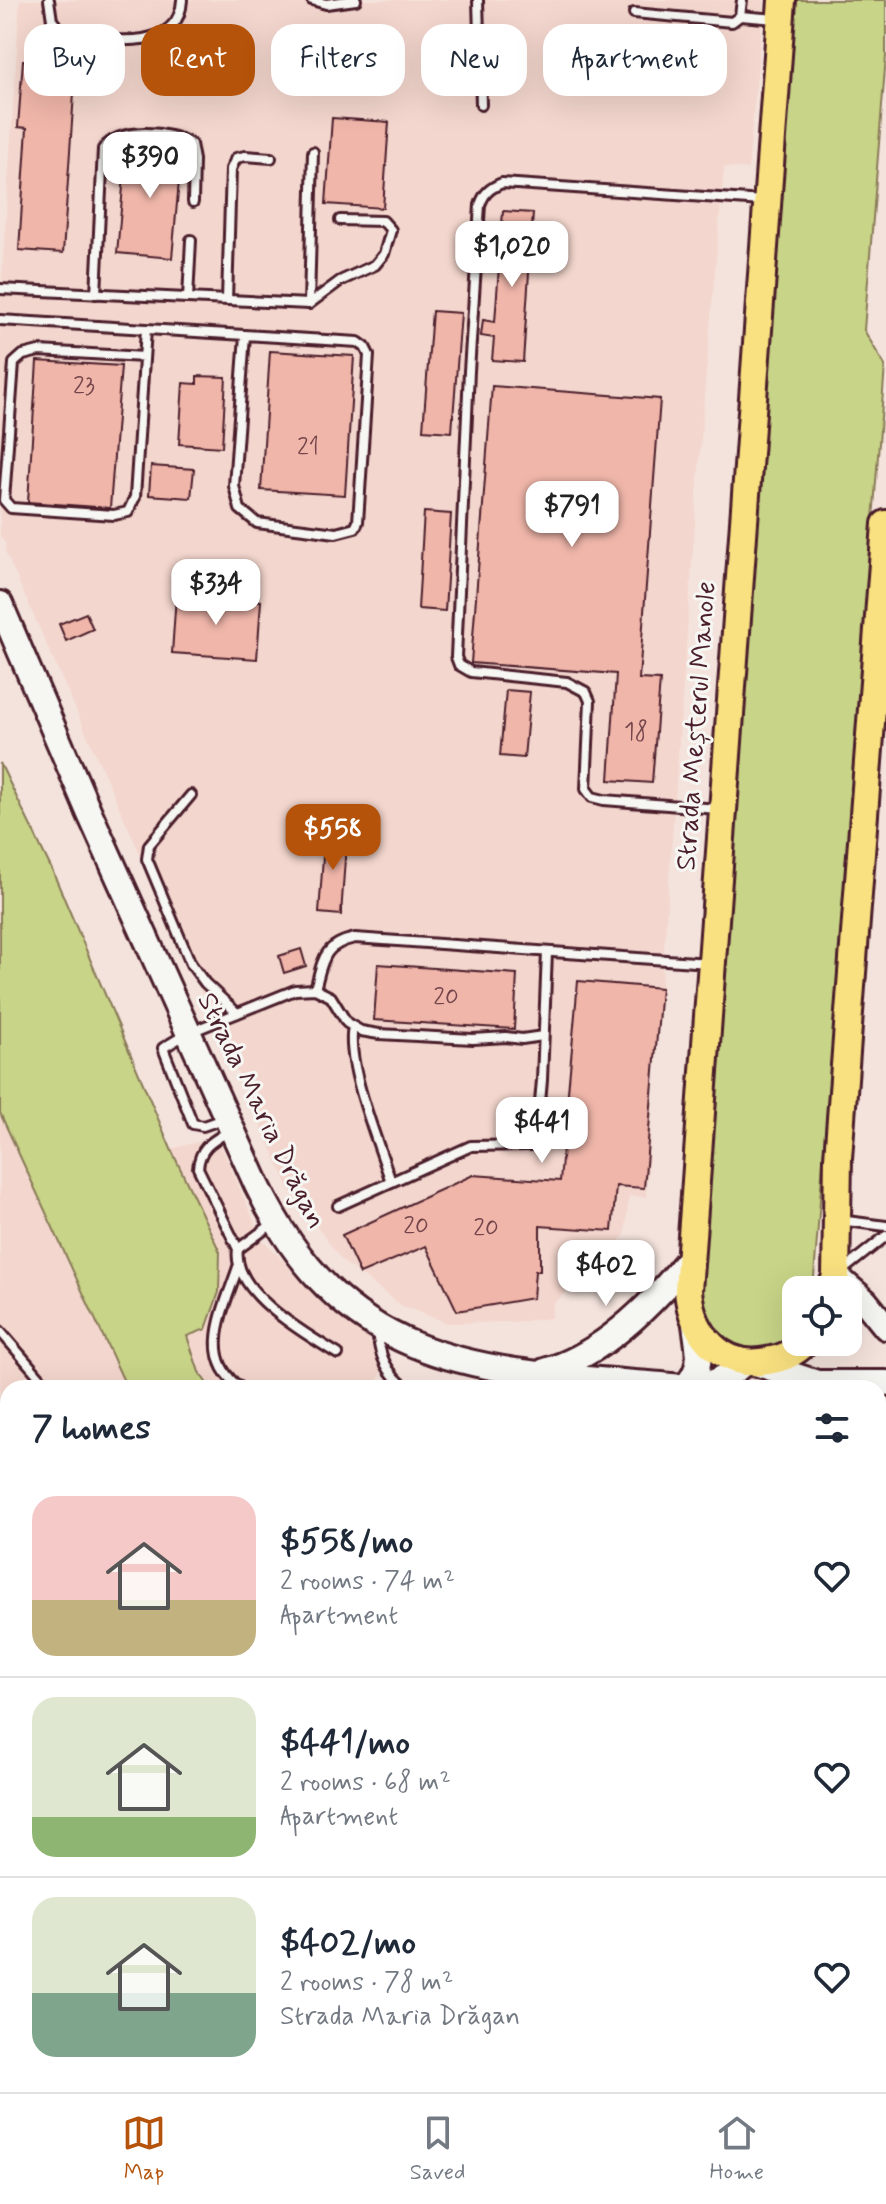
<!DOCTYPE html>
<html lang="en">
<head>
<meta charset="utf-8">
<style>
	:root { --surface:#fff; --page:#f2f2f3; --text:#1f2937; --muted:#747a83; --line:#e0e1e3; --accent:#b45309 }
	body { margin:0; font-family:Mynerve,sans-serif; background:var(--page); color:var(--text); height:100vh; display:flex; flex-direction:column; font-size:30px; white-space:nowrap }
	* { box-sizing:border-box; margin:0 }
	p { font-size:26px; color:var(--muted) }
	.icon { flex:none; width:44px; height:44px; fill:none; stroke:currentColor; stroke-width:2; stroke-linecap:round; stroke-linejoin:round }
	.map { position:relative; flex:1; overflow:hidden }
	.side { position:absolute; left:0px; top:1380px; width:886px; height:712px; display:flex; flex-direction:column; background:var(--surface); border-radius:24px 24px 0 0; box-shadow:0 8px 32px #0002 }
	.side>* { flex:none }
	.guide { position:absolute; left:24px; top:24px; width:838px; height:72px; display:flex; gap:16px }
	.tools { position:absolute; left:782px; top:1276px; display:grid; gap:16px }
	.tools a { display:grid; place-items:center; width:80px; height:80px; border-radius:16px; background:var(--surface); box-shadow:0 8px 32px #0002; font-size:40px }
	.price { position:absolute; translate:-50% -68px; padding:0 18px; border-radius:16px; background:#fff; color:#222; font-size:26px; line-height:52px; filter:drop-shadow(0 2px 4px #0008) }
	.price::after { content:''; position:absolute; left:50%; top:48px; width:24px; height:18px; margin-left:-12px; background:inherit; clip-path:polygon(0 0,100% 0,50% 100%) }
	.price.selected { background:var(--accent); color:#fff }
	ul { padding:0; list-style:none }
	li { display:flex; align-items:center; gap:24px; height:200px; padding:0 32px }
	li+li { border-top:2px solid var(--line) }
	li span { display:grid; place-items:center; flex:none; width:224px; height:160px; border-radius:24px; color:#555 }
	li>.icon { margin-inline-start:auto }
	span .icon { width:96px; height:96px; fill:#fffc; stroke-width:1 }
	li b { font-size:34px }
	h2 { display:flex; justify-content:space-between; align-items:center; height:96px; padding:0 32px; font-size:34px }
	.tag { padding:0 28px; border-radius:24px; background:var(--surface); box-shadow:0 8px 32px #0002; font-size:28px; line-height:72px }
	.tag.selected { background:var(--accent); color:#fff }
	.dock { display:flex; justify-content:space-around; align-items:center; height:112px; border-top:2px solid var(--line); background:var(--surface); font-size:22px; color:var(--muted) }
	.dock a { display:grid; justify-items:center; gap:4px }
	.dock .selected { color:var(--accent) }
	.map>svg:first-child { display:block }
	.built { fill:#f3d6cd }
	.green { fill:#c8d487; stroke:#897a59; stroke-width:2 }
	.building { fill:#f0b6aa; stroke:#4a1f2b; stroke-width:2 }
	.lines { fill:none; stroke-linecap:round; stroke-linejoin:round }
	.lane-casing { stroke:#4a1f2b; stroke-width:14 }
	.street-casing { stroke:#4a1f2b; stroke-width:22 }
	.secondary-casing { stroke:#4a1f2b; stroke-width:30 }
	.primary-casing { stroke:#4a1f2b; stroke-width:32 }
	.path { stroke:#4a1f2b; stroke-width:3; stroke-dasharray:8 6; stroke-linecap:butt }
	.lane { stroke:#f6f6f2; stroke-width:8 }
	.street { stroke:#f6f6f2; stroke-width:16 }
	.secondary { stroke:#f6f6f2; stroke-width:24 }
	.primary { stroke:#f9e181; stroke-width:26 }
	.labels { text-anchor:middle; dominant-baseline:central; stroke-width:6; stroke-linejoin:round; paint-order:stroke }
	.number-label { font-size:24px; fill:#74454b }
	.street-label { font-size:28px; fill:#4a1f2b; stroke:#f6f6f2 }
</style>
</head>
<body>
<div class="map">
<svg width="886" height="2092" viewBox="0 0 886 2092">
	<rect width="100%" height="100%" fill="#f4e3dc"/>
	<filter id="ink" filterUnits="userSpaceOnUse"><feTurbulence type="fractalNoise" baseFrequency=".0125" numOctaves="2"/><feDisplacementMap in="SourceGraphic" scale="16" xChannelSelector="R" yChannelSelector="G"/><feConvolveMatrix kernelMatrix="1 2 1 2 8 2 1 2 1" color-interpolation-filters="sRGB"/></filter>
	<g filter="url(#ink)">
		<g class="built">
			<path d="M20 0H764L748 169 724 167 704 397 646 1197 629 1196 625 1235 553 1304 551 1318 513 1322 448 1323 402 1306 342 1261 289 1188 5 551 6 544 0 536V306Z"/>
			<path d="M0 1113 127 1388H8V1802L0 1805Z"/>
			<path d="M217 1137 262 1239 325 1305 366 1334 383 1368 375 1388H210L199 1372 187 1335 219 1269 220 1252 171 1149Z"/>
			<path d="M878 1548 886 1555V1752L878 1757Z"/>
			<path d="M181 2084H242L251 2092H172Z"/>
		</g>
		<g class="green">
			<path d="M796 0H886V56L864 330 885 366 813 1290H796V1335L783 1344 764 1348V1353C723 1345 709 1336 701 1293Z"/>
			<path d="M0 763 52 870 171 1149 220 1252 219 1292 206 1329 187 1336 199 1372 210 1388H127L0 1113Z"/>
		</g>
		<g class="building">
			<path d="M23 60 76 64 63 253 19 250 27 128 18 127Z"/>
			<path d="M332 118 389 122 383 208 326 204Z"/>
			<path d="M127 143 182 148 172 258 117 253Z"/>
			<path d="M503 211 533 213 523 362 492 360 494 338 481 336 483 320 495 322Z"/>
			<path d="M432 311 461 313 452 432 423 430Z"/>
			<path d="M270 351 354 356 345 495 261 490Z"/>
			<path d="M37 361 121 366 110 508 28 502Z"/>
			<path d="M197 376 226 377 222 447 179 444 183 383 197 384Z"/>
			<path d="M492 386 660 399 639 679 660 680 652 783 609 780 616 674 471 663Z"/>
			<path d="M151 466 194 469 191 498 149 495Z"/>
			<path d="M424 512 451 514 445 611 418 609Z"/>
			<path d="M176 595 261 601 257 659 172 653Z"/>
			<path d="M86 613 93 629 66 641 59 624Z"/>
			<path d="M506 690 530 692 524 758 500 756Z"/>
			<path d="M325 829 347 830 341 915 319 913Z"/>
			<path d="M301 949 306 966 284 973 279 956Z"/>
			<path d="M378 964 517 974 514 1029 374 1020Z"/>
			<path d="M578 981 661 988 644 1188 616 1186 612 1231 540 1226V1271H535L533 1298 457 1311 426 1246 360 1274 342 1235 473 1175 560 1181Z"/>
		</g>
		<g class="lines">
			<defs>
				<g id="lane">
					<path d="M49 0 52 20 63 34C99 38 179 57 182 0"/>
					<path d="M312 0 326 4 356 0"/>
					<path d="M478 0 481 105"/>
					<path d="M634 13 732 22 740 16 742 0"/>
					<path d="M740 16 776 19"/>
					<path d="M0 289 309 304 340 281 375 265 384 254 391 230 383 221 340 220"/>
					<path d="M96 294 103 149C120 127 168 130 191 144L194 160 193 202"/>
					<path d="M188 298 191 240"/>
					<path d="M227 300 231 169 236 158 245 156 271 158"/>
					<path d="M309 304 313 152"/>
					<path d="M0 320 358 342 365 347 369 355 358 522 355 528 336 533 257 523 240 509 234 486 245 335"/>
					<path d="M144 357 39 351 23 355 14 363 4 500 11 508 114 515 128 512 135 497 146 329"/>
					<path d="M191 795 149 845 147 859 191 964 205 983 237 1013"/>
					<path d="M718 809 604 800 592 797 586 789 590 701 586 692 567 682 471 672 459 665 456 657 469 371 480 205C484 193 490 188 502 183L763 201"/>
					<path d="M315 989C323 961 322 945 355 938L709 963"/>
					<path d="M353 1027C345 1063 379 1144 391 1182"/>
					<path d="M223 1119 203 1126 193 1124 163 1048 188 1033 295 990 315 989 331 997 347 1023 361 1031 379 1034 473 1039 506 1037 522 1039 543 1036"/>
					<path d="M231 1130C213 1141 200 1146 198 1168L238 1249"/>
					<path d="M338 1206 471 1146 533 1145 537 1135 542 1080 547 952"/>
					<path d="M839 1220 886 1226"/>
					<path d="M275 1222 238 1249C231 1292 307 1335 338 1354"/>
					<path d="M238 1267C225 1307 196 1358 241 1388"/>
					<path d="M843 1270 886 1236"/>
					<path d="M377 1330C379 1355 386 1373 407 1388"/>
					<path d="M0 1331 49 1388"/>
					<path d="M0 1484 8 1492"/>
					<path d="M0 1619 8 1626"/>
				</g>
				<g id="street">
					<path d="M878 1772 886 1765"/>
					<path d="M878 1793 886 1803"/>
					<path d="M878 2069 886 2079"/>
					<path d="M408 2092 414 2084"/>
					<path d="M506 2092 514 2084"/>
				</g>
				<g id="secondary">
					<path d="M0 604 89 812 257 1185C351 1380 497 1370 685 1387 711 1386 726 1379 745 1362"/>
					<path d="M836 1276 865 1301 886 1327"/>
					<path d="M756 1363 817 1383H886"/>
					<path d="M545 1371C602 1355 652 1305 689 1259"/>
					<path d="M685 1387C705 1367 698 1350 695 1324"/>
					<path d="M0 1834 8 1841"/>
					<path d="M264 2084 273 2092"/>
				</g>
				<g id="primary">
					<path d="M782 0 688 1291C692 1333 721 1370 767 1361 783 1359 795 1353 806 1342"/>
					<path d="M831 1290 836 1276 838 1158 886 524"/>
				</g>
			</defs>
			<use href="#lane" class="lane-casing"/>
			<use href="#street" class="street-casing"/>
			<use href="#secondary" class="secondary-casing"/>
			<use href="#primary" class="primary-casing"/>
			<g class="path">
				<path d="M878 1422 886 1424"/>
				<path d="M878 1481 886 1479"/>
				<path d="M878 1548 886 1554"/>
				<path d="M822 2084 832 2092"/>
				<path d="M680 2092 686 2084"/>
				<path d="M855 2092 867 2084"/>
			</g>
			<use href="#lane" class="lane"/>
			<use href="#street" class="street"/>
			<use href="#secondary" class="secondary"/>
			<use href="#primary" class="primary"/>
		</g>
	</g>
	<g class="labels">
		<g class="number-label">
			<text x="84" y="386">23</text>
			<text x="308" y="447">21</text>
			<text x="636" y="732">18</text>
			<text x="446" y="997">20</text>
			<text x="416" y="1226">20</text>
			<text x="486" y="1228">20</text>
		</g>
		<g class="street-label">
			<text transform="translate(697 726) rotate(-86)">Strada Meșterul Manole</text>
			<text transform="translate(261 1111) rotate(64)">Strada Maria Drăgan</text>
		</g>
	</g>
</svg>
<div class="tools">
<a><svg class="icon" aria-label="locate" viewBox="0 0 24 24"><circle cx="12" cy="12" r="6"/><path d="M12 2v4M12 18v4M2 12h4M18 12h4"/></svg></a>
</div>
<b class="price" style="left:150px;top:200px">$390</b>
<b class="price" style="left:512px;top:289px">$1,020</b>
<b class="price" style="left:572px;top:549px">$791</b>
<b class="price" style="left:216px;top:627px">$334</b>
<b class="price selected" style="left:333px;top:872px">$558</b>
<b class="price" style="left:542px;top:1165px">$441</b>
<b class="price" style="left:606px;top:1308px">$402</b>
<div class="guide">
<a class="tag">Buy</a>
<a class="tag selected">Rent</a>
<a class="tag">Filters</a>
<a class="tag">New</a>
<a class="tag">Apartment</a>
</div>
<section class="side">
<h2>7 homes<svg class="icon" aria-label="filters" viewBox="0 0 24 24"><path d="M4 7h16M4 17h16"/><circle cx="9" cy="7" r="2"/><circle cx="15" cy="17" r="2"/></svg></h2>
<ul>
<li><span style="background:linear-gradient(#f6c9c9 65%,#c2b280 0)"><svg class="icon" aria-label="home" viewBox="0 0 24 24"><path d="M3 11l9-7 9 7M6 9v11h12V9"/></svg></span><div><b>$558/mo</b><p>2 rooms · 74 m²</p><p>Apartment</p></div><svg class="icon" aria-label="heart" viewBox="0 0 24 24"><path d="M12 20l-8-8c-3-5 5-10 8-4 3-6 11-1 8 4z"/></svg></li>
<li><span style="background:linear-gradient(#dfe7d0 75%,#8fb573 0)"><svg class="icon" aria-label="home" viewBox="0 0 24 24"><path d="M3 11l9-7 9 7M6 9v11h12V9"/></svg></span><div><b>$441/mo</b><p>2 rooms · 68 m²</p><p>Apartment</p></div><svg class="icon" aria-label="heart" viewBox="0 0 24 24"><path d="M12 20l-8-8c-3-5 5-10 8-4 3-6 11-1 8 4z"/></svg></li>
<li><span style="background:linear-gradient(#dfe7d0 60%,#7fa58c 0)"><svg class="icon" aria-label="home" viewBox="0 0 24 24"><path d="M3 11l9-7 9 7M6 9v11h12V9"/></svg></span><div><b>$402/mo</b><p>2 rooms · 78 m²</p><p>Strada Maria Drăgan</p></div><svg class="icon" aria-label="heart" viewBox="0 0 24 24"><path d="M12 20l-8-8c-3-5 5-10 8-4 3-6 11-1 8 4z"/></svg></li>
</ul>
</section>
</div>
<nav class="dock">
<a class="selected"><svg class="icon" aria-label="map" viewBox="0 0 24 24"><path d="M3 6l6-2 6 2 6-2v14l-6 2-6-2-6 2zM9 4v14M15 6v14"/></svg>Map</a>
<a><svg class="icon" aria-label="saved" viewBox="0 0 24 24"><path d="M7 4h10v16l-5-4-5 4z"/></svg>Saved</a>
<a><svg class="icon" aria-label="home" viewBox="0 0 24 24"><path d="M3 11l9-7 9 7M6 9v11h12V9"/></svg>Home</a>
</nav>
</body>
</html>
